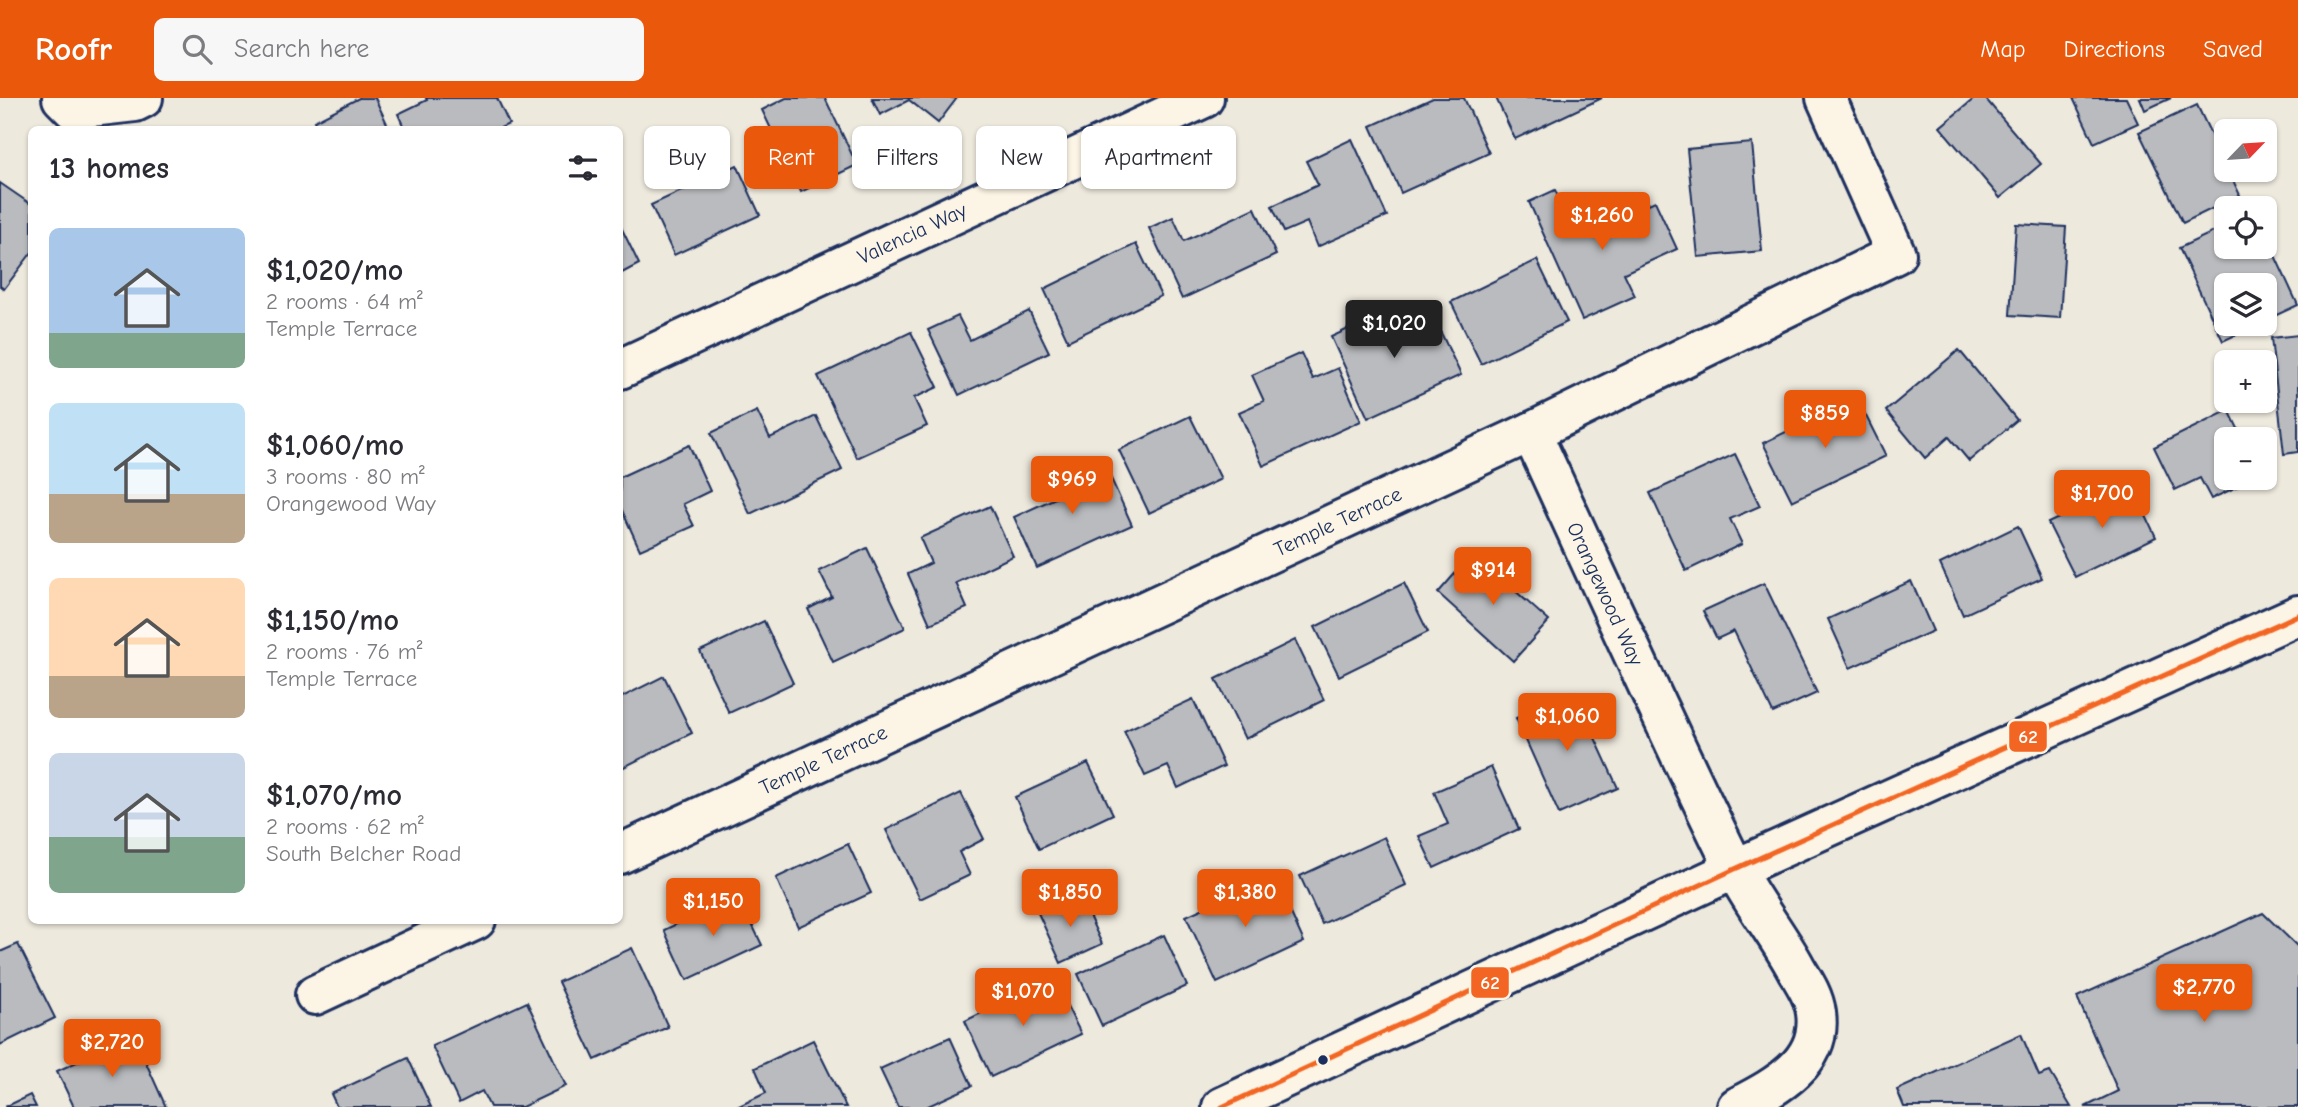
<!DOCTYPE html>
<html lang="en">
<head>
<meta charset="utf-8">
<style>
	:root { --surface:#fff; --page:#f7f7f7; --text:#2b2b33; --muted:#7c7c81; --accent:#ea580c }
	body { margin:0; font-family:"Comic Neue",sans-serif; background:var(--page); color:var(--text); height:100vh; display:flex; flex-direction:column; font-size:26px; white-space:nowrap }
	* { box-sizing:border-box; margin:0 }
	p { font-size:23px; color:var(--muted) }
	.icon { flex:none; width:38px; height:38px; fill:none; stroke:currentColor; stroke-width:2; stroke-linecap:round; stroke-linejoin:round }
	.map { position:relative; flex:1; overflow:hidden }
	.details { position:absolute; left:28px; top:28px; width:595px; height:798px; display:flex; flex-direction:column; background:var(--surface); border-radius:10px; box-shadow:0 2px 5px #0004 }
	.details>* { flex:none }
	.banner { position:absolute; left:644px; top:28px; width:665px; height:63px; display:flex; gap:14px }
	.needle { width:46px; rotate:65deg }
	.buttons { position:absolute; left:2214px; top:21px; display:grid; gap:14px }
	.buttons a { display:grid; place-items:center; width:63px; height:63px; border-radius:10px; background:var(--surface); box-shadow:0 2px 5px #0004; font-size:35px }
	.price { position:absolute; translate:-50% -60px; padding:0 16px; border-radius:7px; background:var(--accent); color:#fff; font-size:23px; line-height:46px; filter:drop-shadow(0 2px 4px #0008) }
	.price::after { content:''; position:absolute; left:50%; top:42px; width:21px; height:16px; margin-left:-10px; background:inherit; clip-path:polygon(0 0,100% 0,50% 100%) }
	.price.active { background:#222; color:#fff }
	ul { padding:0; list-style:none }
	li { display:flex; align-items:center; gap:21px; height:175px; padding:0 21px }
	li span { display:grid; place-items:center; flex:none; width:196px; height:140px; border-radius:10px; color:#555 }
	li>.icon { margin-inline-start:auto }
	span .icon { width:84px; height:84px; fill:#fffc; stroke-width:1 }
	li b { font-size:30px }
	h2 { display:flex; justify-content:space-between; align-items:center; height:84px; padding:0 21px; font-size:30px }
	.chip { padding:0 24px; border-radius:10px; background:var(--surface); box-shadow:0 2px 5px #0004; font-size:24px; line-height:63px }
	.chip.active { background:var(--accent); color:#fff }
	header { display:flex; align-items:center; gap:42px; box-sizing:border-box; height:98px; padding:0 35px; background:var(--accent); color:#fff }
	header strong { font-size:33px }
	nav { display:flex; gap:38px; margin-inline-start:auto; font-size:24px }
	.search { width:490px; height:63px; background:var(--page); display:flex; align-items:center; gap:18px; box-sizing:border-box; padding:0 24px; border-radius:10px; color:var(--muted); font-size:26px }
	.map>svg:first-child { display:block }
	.building { fill:#babbbe; stroke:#1b2f5e; stroke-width:2 }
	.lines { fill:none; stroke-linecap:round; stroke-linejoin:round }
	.minor-casing { stroke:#1b2f5e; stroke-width:44 }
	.major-casing { stroke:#1b2f5e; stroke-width:44 }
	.minor { stroke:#fcf5e5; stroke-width:38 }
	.major { stroke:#fcf5e5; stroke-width:38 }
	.bus-1-casing { stroke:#fcf5e5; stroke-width:10 }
	.bus-1 { stroke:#f26522; stroke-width:5 }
	.bus-dot { fill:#1b2f5e; stroke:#fcf5e5; stroke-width:2.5 }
	.labels { text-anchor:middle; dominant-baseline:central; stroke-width:5; stroke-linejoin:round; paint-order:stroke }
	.street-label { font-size:21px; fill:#1b2f5e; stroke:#fcf5e5 }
	.line-badge { stroke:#fcf5e5; stroke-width:2.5 }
	.badge-label { font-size:19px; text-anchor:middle; font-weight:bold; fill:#fff }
</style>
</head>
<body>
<header>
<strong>Roofr</strong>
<div class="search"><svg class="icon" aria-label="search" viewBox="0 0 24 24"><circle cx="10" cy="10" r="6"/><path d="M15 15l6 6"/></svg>Search here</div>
<nav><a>Map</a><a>Directions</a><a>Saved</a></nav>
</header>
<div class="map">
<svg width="2298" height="1009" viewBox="0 0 2298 1009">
	<rect width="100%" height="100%" fill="#eee9dd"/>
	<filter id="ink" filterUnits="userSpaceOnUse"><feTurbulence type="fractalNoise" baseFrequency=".0143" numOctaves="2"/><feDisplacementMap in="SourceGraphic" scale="14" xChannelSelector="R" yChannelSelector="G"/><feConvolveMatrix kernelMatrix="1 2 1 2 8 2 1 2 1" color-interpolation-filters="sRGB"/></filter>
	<g filter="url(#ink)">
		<g class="building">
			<path d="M359 0H375L390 32H318L314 23Z"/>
			<path d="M426 0H497L509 26 496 32H405L398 16 427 2Z"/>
			<path d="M786 0H825L857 67 801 94 762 12Z"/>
			<path d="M872 0H957L938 25 909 2 880 17Z"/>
			<path d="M1433 0H1464L1489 55 1401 95 1371 28Z"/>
			<path d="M1496 0H1602L1515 41Z"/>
			<path d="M1975 0H1985L2041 66 2000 100 1940 29Z"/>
			<path d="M2073 0H2126L2138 25 2094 45Z"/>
			<path d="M2140 0H2171L2145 12Z"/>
			<path d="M2197 7 2240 97 2183 125 2139 34Z"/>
			<path d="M1352 41 1387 118 1317 149 1307 124 1284 134 1272 108 1318 87 1306 63Z"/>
			<path d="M1752 45 1762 153 1698 159 1687 51Z"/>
			<path d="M737 67 760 117 674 157 651 107Z"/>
			<path d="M0 85 32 107V154L4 191 0 188Z"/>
			<path d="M1555 92 1576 139 1655 103 1677 151 1624 175 1635 198 1582 222 1529 104Z"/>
			<path d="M1255 110 1276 157 1182 201 1149 130 1173 119 1184 143Z"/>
			<path d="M2016 126 2066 129 2060 220 2010 217Z"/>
			<path d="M620 127 639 166 620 176Z"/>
			<path d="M2226 128V149H2264V134L2298 207 2264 223V187H2226V226H2259L2223 243 2179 150Z"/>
			<path d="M1136 146 1161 198 1068 243 1044 191Z"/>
			<path d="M1537 162 1567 224 1481 266 1451 204Z"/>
			<path d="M1400 207 1413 234 1436 224 1461 277 1368 320 1331 239Z"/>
			<path d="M1029 213 1049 254 959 297 928 232 958 218 970 242Z"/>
			<path d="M911 234 938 289 914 300 927 328 857 360 818 278Z"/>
			<path d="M2298 237V354L2284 356 2271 240Z"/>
			<path d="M1959 252 2017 322 1969 363 1949 339 1925 360 1886 313Z"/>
			<path d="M1301 255 1313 281 1338 270 1361 323 1263 368 1239 314 1264 303 1252 277Z"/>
			<path d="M1857 300 1886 358 1792 403 1763 345Z"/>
			<path d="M2229 312 2243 341H2226V380H2256L2211 401 2200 380 2175 392 2154 349Z"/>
			<path d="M757 313 770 340 816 318 842 372 750 416 711 335Z"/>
			<path d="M1190 318 1221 381 1149 415 1119 352Z"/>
			<path d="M689 347 710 393 683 406 694 428 640 452 620 408V379Z"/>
			<path d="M1735 356 1760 408 1730 421 1742 446 1686 473 1650 395Z"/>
			<path d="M1074 361 1086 387 1109 376 1132 427 1037 470 1014 419 1062 397 1050 372Z"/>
			<path d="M2131 386 2156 439 2075 479 2048 425Z"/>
			<path d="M990 408 1013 458 956 485 967 510 930 526 908 476 931 465 920 440Z"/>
			<path d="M2018 428 2042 480 1963 517 1940 466Z"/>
			<path d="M867 450 905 530 833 564 808 511 832 499 819 473Z"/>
			<path d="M1473 455 1549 523 1513 563 1438 495Z"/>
			<path d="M1911 483 1933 533 1850 570 1828 521Z"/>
			<path d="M1404 485 1428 534 1339 578 1315 529Z"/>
			<path d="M1764 485 1817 595 1773 615 1734 533 1717 541 1703 513Z"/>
			<path d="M764 523 793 585 729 615 700 553Z"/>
			<path d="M1295 542 1324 602 1245 641 1216 581Z"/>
			<path d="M664 578 692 635 620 671V600Z"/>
			<path d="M1574 594 1618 690 1559 716 1516 620Z"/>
			<path d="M1193 601 1224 668 1178 690 1168 668 1145 678 1124 633Z"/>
			<path d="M1088 665 1113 716 1039 751 1015 699Z"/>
			<path d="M1491 669 1519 731 1434 770 1419 738 1448 726 1434 694Z"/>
			<path d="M961 695 984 741 959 754 970 777 920 801 886 732Z"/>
			<path d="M1384 739 1406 787 1322 826 1300 778Z"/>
			<path d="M848 746 871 795 798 829 776 780Z"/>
			<path d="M1274 778 1304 844 1217 885 1186 818Z"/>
			<path d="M1079 796 1102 846 1061 865 1038 815Z"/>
			<path d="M738 797 762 847 687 882 664 832Z"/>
			<path d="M2263 815 2298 849V1009H2085L2118 993 2077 899Z"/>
			<path d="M1164 837 1187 888 1102 928 1078 876Z"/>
			<path d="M18 846 55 920 0 947V854Z"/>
			<path d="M632 850 668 929 595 962 558 884Z"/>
			<path d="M1053 880 1081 936 991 979 965 923Z"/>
			<path d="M527 904 566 988 522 1009H490L482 993 459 1005 432 948Z"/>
			<path d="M2021 936 2039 978 2050 974 2071 1009H1904L1897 992Z"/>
			<path d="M134 938 166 1009H74L57 973Z"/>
			<path d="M950 939 972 988 926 1009H898L880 971Z"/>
			<path d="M813 942 846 1009H737L766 995 755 970Z"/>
			<path d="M408 960 431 1009H337L331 996Z"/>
			<path d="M30 997 36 1009H5Z"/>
		</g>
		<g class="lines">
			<defs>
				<g id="minor">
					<path d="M62 0 73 11 135 4 143 0"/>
					<path id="s1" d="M620 271 1204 0"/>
					<path id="s2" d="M1531 334C1598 479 1663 625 1733 767 1751 804 1778 836 1797 872 1805 885 1814 899 1816 915 1823 965 1775 989 1737 1009"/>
					<path id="s3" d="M620 756 1531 334 1896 156 1826 0"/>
					<path d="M315 897 476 822"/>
				</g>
				<path id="major" d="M1222 1009 1735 771 2298 517"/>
			</defs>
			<use href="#minor" class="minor-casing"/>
			<use href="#major" class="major-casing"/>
			<use href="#minor" class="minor"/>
			<use href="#major" class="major"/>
			<defs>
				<path id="bus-1" d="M1222 1009 1735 771 2298 517"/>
			</defs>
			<use href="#bus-1" class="bus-1-casing"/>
			<use href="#bus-1" class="bus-1"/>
		</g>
	</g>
	<circle class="bus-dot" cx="1323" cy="962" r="6"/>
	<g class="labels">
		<g class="street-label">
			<text stroke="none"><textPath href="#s1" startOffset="322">Valencia Way</textPath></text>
			<text stroke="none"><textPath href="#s3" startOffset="791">Temple Terrace</textPath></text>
			<text stroke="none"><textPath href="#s2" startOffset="178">Orangewood Way</textPath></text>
			<text stroke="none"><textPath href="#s3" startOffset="224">Temple Terrace</textPath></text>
		</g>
	</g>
	<g class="line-badge">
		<rect x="2008" y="622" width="40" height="33" rx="7" fill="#f26522"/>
		<rect x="1470" y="868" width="40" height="33" rx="7" fill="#f26522"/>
	</g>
	<g class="badge-label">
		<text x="2028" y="645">62</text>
		<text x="1490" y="891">62</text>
	</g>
</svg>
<div class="buttons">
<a><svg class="needle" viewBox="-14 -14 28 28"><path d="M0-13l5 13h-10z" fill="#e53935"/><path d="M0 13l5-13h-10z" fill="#7c7c81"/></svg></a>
<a><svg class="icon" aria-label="locate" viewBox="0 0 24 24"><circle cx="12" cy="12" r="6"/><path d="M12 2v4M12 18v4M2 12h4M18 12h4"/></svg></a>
<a><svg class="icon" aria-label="layers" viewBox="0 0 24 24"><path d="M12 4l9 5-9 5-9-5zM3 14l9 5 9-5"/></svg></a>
<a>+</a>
<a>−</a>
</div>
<b class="price" style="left:1602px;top:154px">$1,260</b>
<b class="price active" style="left:1394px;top:262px">$1,020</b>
<b class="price" style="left:1825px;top:352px">$859</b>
<b class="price" style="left:1072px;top:418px">$969</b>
<b class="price" style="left:2102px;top:432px">$1,700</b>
<b class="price" style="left:1493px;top:509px">$914</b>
<b class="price" style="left:1567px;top:655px">$1,060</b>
<b class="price" style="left:1070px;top:831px">$1,850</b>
<b class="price" style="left:1245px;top:831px">$1,380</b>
<b class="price" style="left:713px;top:840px">$1,150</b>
<b class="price" style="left:2204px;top:926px">$2,770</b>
<b class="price" style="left:1023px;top:930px">$1,070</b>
<b class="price" style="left:112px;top:981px">$2,720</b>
<div class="banner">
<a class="chip">Buy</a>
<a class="chip active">Rent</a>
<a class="chip">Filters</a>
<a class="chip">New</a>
<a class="chip">Apartment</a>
</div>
<section class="details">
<h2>13 homes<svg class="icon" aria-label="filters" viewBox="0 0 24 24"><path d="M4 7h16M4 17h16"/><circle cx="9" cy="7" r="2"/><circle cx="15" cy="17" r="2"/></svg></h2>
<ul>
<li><span style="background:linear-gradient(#a9c7e8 75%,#7fa58c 0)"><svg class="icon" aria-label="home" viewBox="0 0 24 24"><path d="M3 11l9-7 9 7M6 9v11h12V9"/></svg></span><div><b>$1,020/mo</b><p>2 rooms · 64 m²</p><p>Temple Terrace</p></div></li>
<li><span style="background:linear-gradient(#bfe0f5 65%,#b9a48a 0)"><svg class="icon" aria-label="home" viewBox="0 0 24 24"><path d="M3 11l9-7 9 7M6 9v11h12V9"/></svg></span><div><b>$1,060/mo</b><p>3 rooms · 80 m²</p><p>Orangewood Way</p></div></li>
<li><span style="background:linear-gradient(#ffd9b3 70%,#b9a48a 0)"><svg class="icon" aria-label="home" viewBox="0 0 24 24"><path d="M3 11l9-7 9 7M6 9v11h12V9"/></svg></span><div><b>$1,150/mo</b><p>2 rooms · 76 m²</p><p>Temple Terrace</p></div></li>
<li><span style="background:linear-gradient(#c9d6e8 60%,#7fa58c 0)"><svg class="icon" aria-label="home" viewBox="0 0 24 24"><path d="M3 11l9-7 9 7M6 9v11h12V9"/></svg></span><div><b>$1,070/mo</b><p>2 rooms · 62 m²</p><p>South Belcher Road</p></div></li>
</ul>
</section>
</div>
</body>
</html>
